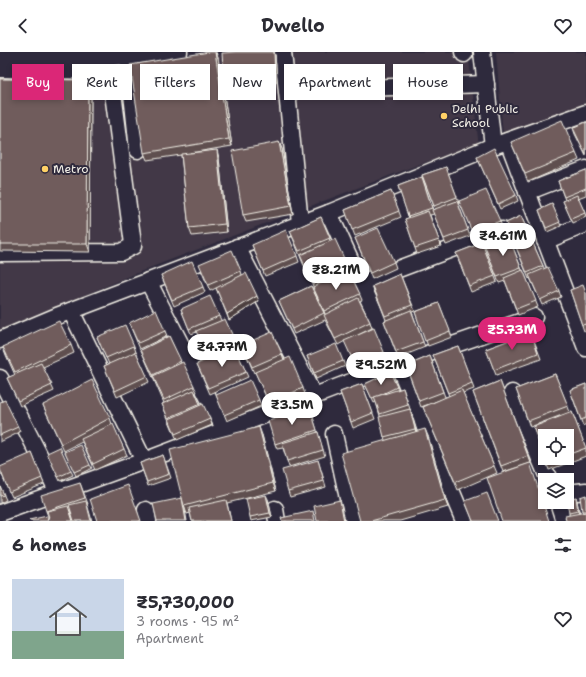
<!DOCTYPE html>
<html lang="en">
<head>
<meta charset="utf-8">
<style>
	:root { --surface:#fff; --page:#f2f2f3; --text:#2b2b33; --muted:#7c7c81; --accent:#db2777 }
	body { margin:0; font-family:"Shantell Sans",sans-serif; background:var(--page); color:var(--text); height:100vh; display:flex; flex-direction:column; font-size:15px; white-space:nowrap }
	* { box-sizing:border-box; margin:0 }
	p { font-size:13px; color:var(--muted) }
	.icon { flex:none; width:22px; height:22px; fill:none; stroke:currentColor; stroke-width:2; stroke-linecap:round; stroke-linejoin:round }
	.map { position:relative; height:469px; overflow:hidden }
	.sheet { display:flex; flex-direction:column; background:var(--surface); flex:1 }
	.sheet>* { flex:none }
	.guide { position:absolute; left:12px; top:12px; width:562px; height:36px; display:flex; gap:8px }
	.buttons { position:absolute; left:538px; top:377px; display:grid; gap:8px }
	.buttons a { display:grid; place-items:center; width:36px; height:36px; border-radius:0px; background:var(--surface); box-shadow:0 2px 6px #0003; font-size:20px }
	.price { position:absolute; translate:-50% -34px; padding:0 9px; border-radius:14px; background:#fff; color:#222; font-size:13px; line-height:26px; filter:drop-shadow(0 1px 2px #0008) }
	.price::after { content:''; position:absolute; left:50%; top:24px; width:12px; height:9px; margin-left:-6px; background:inherit; clip-path:polygon(0 0,100% 0,50% 100%) }
	.price.active { background:var(--accent); color:#fff }
	ul { padding:0; list-style:none }
	li { display:flex; align-items:center; gap:12px; height:100px; padding:0 12px }
	li span { display:grid; place-items:center; flex:none; width:112px; height:80px; border-radius:0px; color:#555 }
	li>.icon { margin-inline-start:auto }
	span .icon { width:48px; height:48px; fill:#fffc; stroke-width:1 }
	li b { font-size:17px }
	h2 { display:flex; justify-content:space-between; align-items:center; height:48px; padding:0 12px; font-size:17px }
	.tag { padding:0 14px; border-radius:0px; background:var(--surface); box-shadow:0 2px 6px #0003; font-size:14px; line-height:36px }
	.tag.active { background:var(--accent); color:#fff }
	header { display:flex; justify-content:space-between; align-items:center; height:52px; padding:0 12px; background:var(--surface); font-size:18px; font-weight:700 }
	.map>svg:first-child { display:block }
	.built { fill:#423946 }
	.lines { fill:none; stroke-linecap:round; stroke-linejoin:round }
	.minor-casing { stroke:#f4f1e8; stroke-width:19 }
	.minor { stroke:#2f2a3d; stroke-width:16 }
	.wall { fill:#5f4f4f; stroke:#f4f1e8; fill-rule:evenodd }
	.shaded-wall { fill:#4e4040; stroke:#f4f1e8 }
	.building { fill:#6f5c5c; stroke:#f4f1e8 }
	.poi-dot { fill:#ffd166; stroke:#2f2a3d; stroke-width:1.5 }
	.labels { text-anchor:middle; dominant-baseline:central; stroke-width:4; stroke-linejoin:round; paint-order:stroke }
	.poi-label { font-size:12px; fill:#f4f1e8; stroke:#2f2a3d; text-anchor:start }
</style>
</head>
<body>
<header><svg class="icon" aria-label="back" viewBox="0 0 24 24"><path d="M15 5l-7 7 7 7"/></svg>Dwello<svg class="icon" aria-label="heart" viewBox="0 0 24 24"><path d="M12 20l-8-8c-3-5 5-10 8-4 3-6 11-1 8 4z"/></svg></header>
<div class="map">
<svg width="586" height="469" viewBox="0 0 586 469">
	<rect width="100%" height="100%" fill="#2f2a3d"/>
	<filter id="ink" filterUnits="userSpaceOnUse"><feTurbulence type="fractalNoise" baseFrequency=".025" numOctaves="2"/><feDisplacementMap in="SourceGraphic" scale="8" xChannelSelector="R" yChannelSelector="G"/><feConvolveMatrix kernelMatrix="1 2 1 2 8 2 1 2 1" color-interpolation-filters="sRGB"/></filter>
	<g filter="url(#ink)">
		<g class="built">
			<path d="M254 0H468L479 95 420 112 149 216 0 279V11L123 13Z"/>
			<path d="M496 0H586V55L503 83Z"/>
		</g>
		<g class="lines">
			<defs>
				<g id="minor">
					<path d="M283 0 300 171"/>
					<path d="M463 0 464 2"/>
					<path d="M482 0 493 94"/>
					<path d="M0 4 87 7 179 0"/>
					<path d="M128 4 138 98"/>
					<path d="M0 17 102 19 110 24 111 26 133 192V194L121 200 0 201"/>
					<path d="M363 36 486 32"/>
					<path d="M508 89 586 296"/>
					<path d="M527 140 586 117"/>
					<path d="M329 161 398 312 464 469"/>
					<path d="M545 189 586 172"/>
					<path d="M237 195 314 344"/>
					<path d="M148 229 225 378"/>
					<path d="M361 231 502 178"/>
					<path d="M71 259 144 409"/>
					<path d="M0 288 57 264 329 161 493 94 586 61"/>
					<path d="M0 326 58 440"/>
					<path d="M512 341 549 428"/>
					<path d="M334 382 353 469"/>
					<path d="M567 441 586 439"/>
					<path d="M558 450 564 469"/>
					<path d="M275 457 277 469"/>
					<path d="M146 458 148 469"/>
					<path d="M0 461 144 409 398 312 534 265"/>
				</g>
			</defs>
			<use href="#minor" class="minor-casing"/>
			<use href="#minor" class="minor"/>
		</g>
		<g class="wall">
			<path d="M216 0 218 6 232 94 190 101 219 106 227 180 192 184 189 176 181 103 147 108 144 101Z"/>
			<path d="M275 3 277 30 226 34 224 29Z"/>
			<path d="M0 27 88 28 91 35 90 200 0 199Z"/>
			<path d="M586 70V104L575 82 573 76Z"/>
			<path d="M279 90 282 97 293 162 246 170 243 163Z"/>
			<path d="M511 90 576 101 579 108 528 130Z"/>
			<path d="M477 105 516 143 518 149 500 157Z"/>
			<path d="M446 115 459 151H458L470 184 446 193 434 162 430 163 441 194 417 202 405 167 409 166 398 134 422 125 433 158 435 157 422 123Z"/>
			<path d="M586 118V143L578 146 585 161 586 165 573 171 563 149 565 148 558 129Z"/>
			<path d="M391 139 401 165 355 184 345 158Z"/>
			<path d="M459 149 500 169 502 175 475 186Z"/>
			<path d="M552 152 561 174 547 180 539 158Z"/>
			<path d="M521 164 544 216 559 239 561 245 542 253 530 226 529 227 506 171Z"/>
			<path d="M321 165 330 189 348 215 362 248 360 249 370 270 372 276 358 283 384 300 387 306 357 319 345 289 338 293 325 268 294 282 279 249 311 234 325 262 315 240 313 235V234L302 209 290 179Z"/>
			<path d="M509 185 522 218H523L538 255 518 263 505 229 499 231 485 195Z"/>
			<path d="M355 186 394 210 396 216 372 227Z"/>
			<path d="M482 191 497 230 471 240 456 201Z"/>
			<path d="M252 193 297 204 299 210 265 224Z"/>
			<path d="M201 218 241 219 242 223 259 249 229 268 216 236 210 239Z"/>
			<path d="M400 222 415 259 412 260 425 295 398 306 384 269 386 268 373 234Z"/>
			<path d="M161 223 203 235 205 240 174 254Z"/>
			<path d="M570 238 586 241V278L584 279Z"/>
			<path d="M439 251 452 285 428 294 415 260Z"/>
			<path d="M181 257 219 264 221 268 236 291 238 297 236 298 248 325 210 342 197 312 208 307 197 280 191 282Z"/>
			<path d="M129 271 165 279 167 284 140 297Z"/>
			<path d="M531 280 541 307 496 323 486 297Z"/>
			<path d="M169 284 181 311 194 334 197 340 195 341 200 353 210 367 212 373 177 388 162 352 164 351 141 298Z"/>
			<path d="M97 285 134 294 136 300 149 330 117 345 104 314 109 312Z"/>
			<path d="M71 293 74 301 43 315 54 339 20 354 7 326 15 323 6 303 3 295Z"/>
			<path d="M242 293 282 302 284 308 303 336 305 342 271 356 255 320 254 321Z"/>
			<path d="M458 294 474 337 463 341 497 421 458 438 423 355 440 348 421 355 406 314 430 304 445 345 449 344 433 303Z"/>
			<path d="M307 304 343 309 345 314 316 327Z"/>
			<path d="M390 320 398 338 403 336 412 363 417 379 428 384 448 455 400 469H360L385 388 384 385 380 364 376 350 374 351 365 332Z"/>
			<path d="M555 322 570 360 530 375 516 337Z"/>
			<path d="M500 329 531 411 503 420 473 340Z"/>
			<path d="M362 332 375 367 353 376 340 340Z"/>
			<path d="M586 332V372L583 374 570 338Z"/>
			<path d="M216 343 259 348 261 354 227 369Z"/>
			<path d="M0 350 18 375 20 380 0 390Z"/>
			<path d="M43 353 110 366 112 372 124 397 127 403 95 418 82 390 64 399 46 360Z"/>
			<path d="M310 356 325 404 289 415 283 396 277 397 275 392Z"/>
			<path d="M572 360 586 397V404L549 418 533 375ZM567 384V406H545Z"/>
			<path d="M262 383 276 439 227 451 231 469H192L190 461 187 462 184 454Z"/>
			<path d="M65 400 90 413 92 416 76 424Z"/>
			<path d="M32 401 44 432 12 445 1 421Z"/>
			<path d="M47 401 71 419 73 423 60 429Z"/>
			<path d="M163 403 171 426 148 434 140 411Z"/>
			<path d="M318 408 326 435 290 445 288 439Z"/>
			<path d="M80 431 88 452H87L92 469H74L70 457V458L73 469H50L46 459Z"/>
			<path d="M0 434 6 448 0 451Z"/>
			<path d="M586 443V469L569 463V461L576 445 577 449 579 461H583L582 459Z"/>
			<path d="M268 447 272 465 251 469 250 465Z"/>
		</g>
		<g class="shaded-wall">
			<path d="M215 0 218 6 232 94 229 87Z"/>
			<path d="M274 0 275 3 277 30 275 25Z"/>
			<path d="M88 28 91 35 90 200 87 192Z"/>
			<path d="M279 90 282 97 293 162 291 154Z"/>
			<path d="M217 98 219 106 227 180 225 172Z"/>
			<path d="M257 244 259 249 229 268 227 262Z"/>
			<path d="M410 357 412 363 417 383 415 377Z"/>
			<path d="M259 375 262 383 276 439 273 431Z"/>
			<path d="M425 377 428 384 448 455 445 448Z"/>
			<path d="M266 443 268 447 272 465 270 461Z"/>
			<path d="M576 445 577 449 580 463 578 459Z"/>
			<path d="M182 446 184 452 187 469H186Z"/>
			<path d="M340 448 342 454 345 469H344Z"/>
		</g>
		<g class="building">
			<path d="M209 0H215L229 87 144 101 130 13Z"/>
			<path d="M236 0H274L275 25 224 29 222 1Z"/>
			<path d="M0 27 88 28 87 192H0Z"/>
			<path d="M562 68 576 101 525 122 511 90Z"/>
			<path d="M586 70V103L573 76Z"/>
			<path d="M279 90 291 154 243 163 232 99Z"/>
			<path d="M494 96 516 143 498 152 477 105Z"/>
			<path d="M217 98 225 172 189 176 181 102Z"/>
			<path d="M446 115 457 145 434 154 422 123Z"/>
			<path d="M586 118V136L564 145 558 129Z"/>
			<path d="M422 125 432 156 408 164 398 134Z"/>
			<path d="M486 138 500 169 472 180 459 149Z"/>
			<path d="M391 139 399 159 352 178 345 158Z"/>
			<path d="M577 143 585 161 571 167 563 149Z"/>
			<path d="M457 149 468 178 444 187 432 158Z"/>
			<path d="M552 152 560 170 546 176 539 158Z"/>
			<path d="M428 159 439 188 415 196 405 167Z"/>
			<path d="M521 164 543 214 527 221 506 171Z"/>
			<path d="M321 165 330 186 299 199 290 179Z"/>
			<path d="M378 176 394 210 370 221 355 186Z"/>
			<path d="M286 178 297 204 263 219 252 193Z"/>
			<path d="M509 185 521 216 497 225 485 195Z"/>
			<path d="M335 187 348 215 313 232 300 203Z"/>
			<path d="M482 191 495 224 469 234 456 201Z"/>
			<path d="M232 198 241 219 208 233 199 212Z"/>
			<path d="M192 209 203 235 172 248 161 223Z"/>
			<path d="M548 215 559 239 540 248 529 223Z"/>
			<path d="M348 218 360 242 324 259 313 235Z"/>
			<path d="M523 218 536 249 516 257 504 226Z"/>
			<path d="M246 221 257 244 227 262 216 236Z"/>
			<path d="M400 222 412 253 385 264 373 234Z"/>
			<path d="M583 233 586 241V272L582 273 570 238Z"/>
			<path d="M311 234 324 261 292 277 279 249Z"/>
			<path d="M210 244 219 264 189 277 181 257Z"/>
			<path d="M358 246 370 270 335 287 324 263Z"/>
			<path d="M439 251 450 279 425 289 415 260Z"/>
			<path d="M156 258 165 279 138 291 129 271Z"/>
			<path d="M411 258 423 290 396 300 384 269Z"/>
			<path d="M225 267 236 291 207 304 196 279Z"/>
			<path d="M59 269 71 293 15 320 3 295Z"/>
			<path d="M125 273 134 294 106 306 97 285Z"/>
			<path d="M374 276 384 300 355 313 344 289Z"/>
			<path d="M272 280 282 302 252 315 242 293Z"/>
			<path d="M531 280 538 301 494 318 486 297Z"/>
			<path d="M169 284 181 309 153 323 141 298Z"/>
			<path d="M336 292 343 309 314 321 307 304Z"/>
			<path d="M458 294 472 331 448 341 433 303Z"/>
			<path d="M235 295 246 320 208 336 197 312Z"/>
			<path d="M136 300 147 324 115 339 104 314Z"/>
			<path d="M430 304 443 340 419 349 406 314Z"/>
			<path d="M290 305 303 336 269 351 255 320Z"/>
			<path d="M183 310 194 334 164 348 153 324Z"/>
			<path d="M41 311 52 333 18 349 7 326Z"/>
			<path d="M390 320 397 335 372 347 365 332Z"/>
			<path d="M555 322 568 354 528 369 516 337Z"/>
			<path d="M92 328 110 366 61 392 43 353Z"/>
			<path d="M250 328 259 348 224 363 216 343Z"/>
			<path d="M500 329 528 404 501 414 473 340Z"/>
			<path d="M362 332 373 361 351 370 340 340Z"/>
			<path d="M586 332V366L581 368 570 338Z"/>
			<path d="M403 336 408 353 380 362 374 345Z"/>
			<path d="M194 338 200 352 168 366 162 352Z"/>
			<path d="M462 338 494 414 455 430 423 355Z"/>
			<path d="M5 348 18 375 0 383V350Z"/>
			<path d="M203 352 210 367 175 382 169 367Z"/>
			<path d="M310 356 317 378 275 392 268 369Z"/>
			<path d="M410 357 415 377 384 385 379 365Z"/>
			<path d="M572 360 586 396 567 403V384H545V406H558L547 410 533 375Z"/>
			<path d="M113 372 124 397 93 412 81 387Z"/>
			<path d="M259 375 273 431 184 454 170 398Z"/>
			<path d="M425 377 445 448 371 469H360L341 401Z"/>
			<path d="M318 380 323 398 287 409 282 391Z"/>
			<path d="M81 393 90 413 74 420 65 400Z"/>
			<path d="M60 395 71 419 58 425 47 401Z"/>
			<path d="M32 401 42 426 9 440 0 417V415Z"/>
			<path d="M163 403 169 422 147 430 140 411Z"/>
			<path d="M318 408 324 429 288 439 282 418Z"/>
			<path d="M530 411 549 469H502L487 426Z"/>
			<path d="M80 431 85 446 46 459 41 443Z"/>
			<path d="M128 433 141 469H97L90 447Z"/>
			<path d="M0 434 4 443 0 444Z"/>
			<path d="M487 441 498 469H473L465 449Z"/>
			<path d="M266 443 270 461 250 465 246 447Z"/>
			<path d="M586 443V459H582L580 445Z"/>
			<path d="M576 445 578 459 569 461 567 450V447Z"/>
			<path d="M182 446 186 469H157L153 452Z"/>
			<path d="M226 448 231 469H192L189 456Z"/>
			<path d="M340 448 344 469H317L314 454Z"/>
			<path d="M86 449 91 469H74L69 453Z"/>
			<path d="M68 454 73 469H50L47 459Z"/>
			<path d="M313 459 315 469H282L281 466Z"/>
			<path d="M586 460V469H566L565 464Z"/>
			<path d="M47 464 48 469H30L29 468Z"/>
		</g>
	</g>
	<g class="poi-dot">
		<circle cx="444" cy="64" r="4"/>
		<circle cx="45" cy="117" r="4"/>
	</g>
	<g class="labels">
		<g class="poi-label">
			<text x="452" y="57">Delhi Public<tspan x="452" dy="14">School</tspan></text>
			<text x="53" y="117">Metro</text>
		</g>
	</g>
</svg>
<div class="buttons">
<a><svg class="icon" aria-label="locate" viewBox="0 0 24 24"><circle cx="12" cy="12" r="6"/><path d="M12 2v4M12 18v4M2 12h4M18 12h4"/></svg></a>
<a><svg class="icon" aria-label="layers" viewBox="0 0 24 24"><path d="M12 4l9 5-9 5-9-5zM3 14l9 5 9-5"/></svg></a>
</div>
<b class="price" style="left:503px;top:205px">₹4.61M</b>
<b class="price" style="left:336px;top:239px">₹8.21M</b>
<b class="price active" style="left:512px;top:299px">₹5.73M</b>
<b class="price" style="left:222px;top:316px">₹4.77M</b>
<b class="price" style="left:381px;top:334px">₹9.52M</b>
<b class="price" style="left:292px;top:374px">₹3.5M</b>
<div class="guide">
<a class="tag active">Buy</a>
<a class="tag">Rent</a>
<a class="tag">Filters</a>
<a class="tag">New</a>
<a class="tag">Apartment</a>
<a class="tag">House</a>
</div>
</div>
<section class="sheet">
<h2>6 homes<svg class="icon" aria-label="filters" viewBox="0 0 24 24"><path d="M4 7h16M4 17h16"/><circle cx="9" cy="7" r="2"/><circle cx="15" cy="17" r="2"/></svg></h2>
<ul>
<li><span style="background:linear-gradient(#c9d6e8 65%,#7fa58c 0)"><svg class="icon" aria-label="home" viewBox="0 0 24 24"><path d="M3 11l9-7 9 7M6 9v11h12V9"/></svg></span><div><b>₹5,730,000</b><p>3 rooms · 95 m²</p><p>Apartment</p></div><svg class="icon" aria-label="heart" viewBox="0 0 24 24"><path d="M12 20l-8-8c-3-5 5-10 8-4 3-6 11-1 8 4z"/></svg></li>
</ul>
</section>
</body>
</html>
